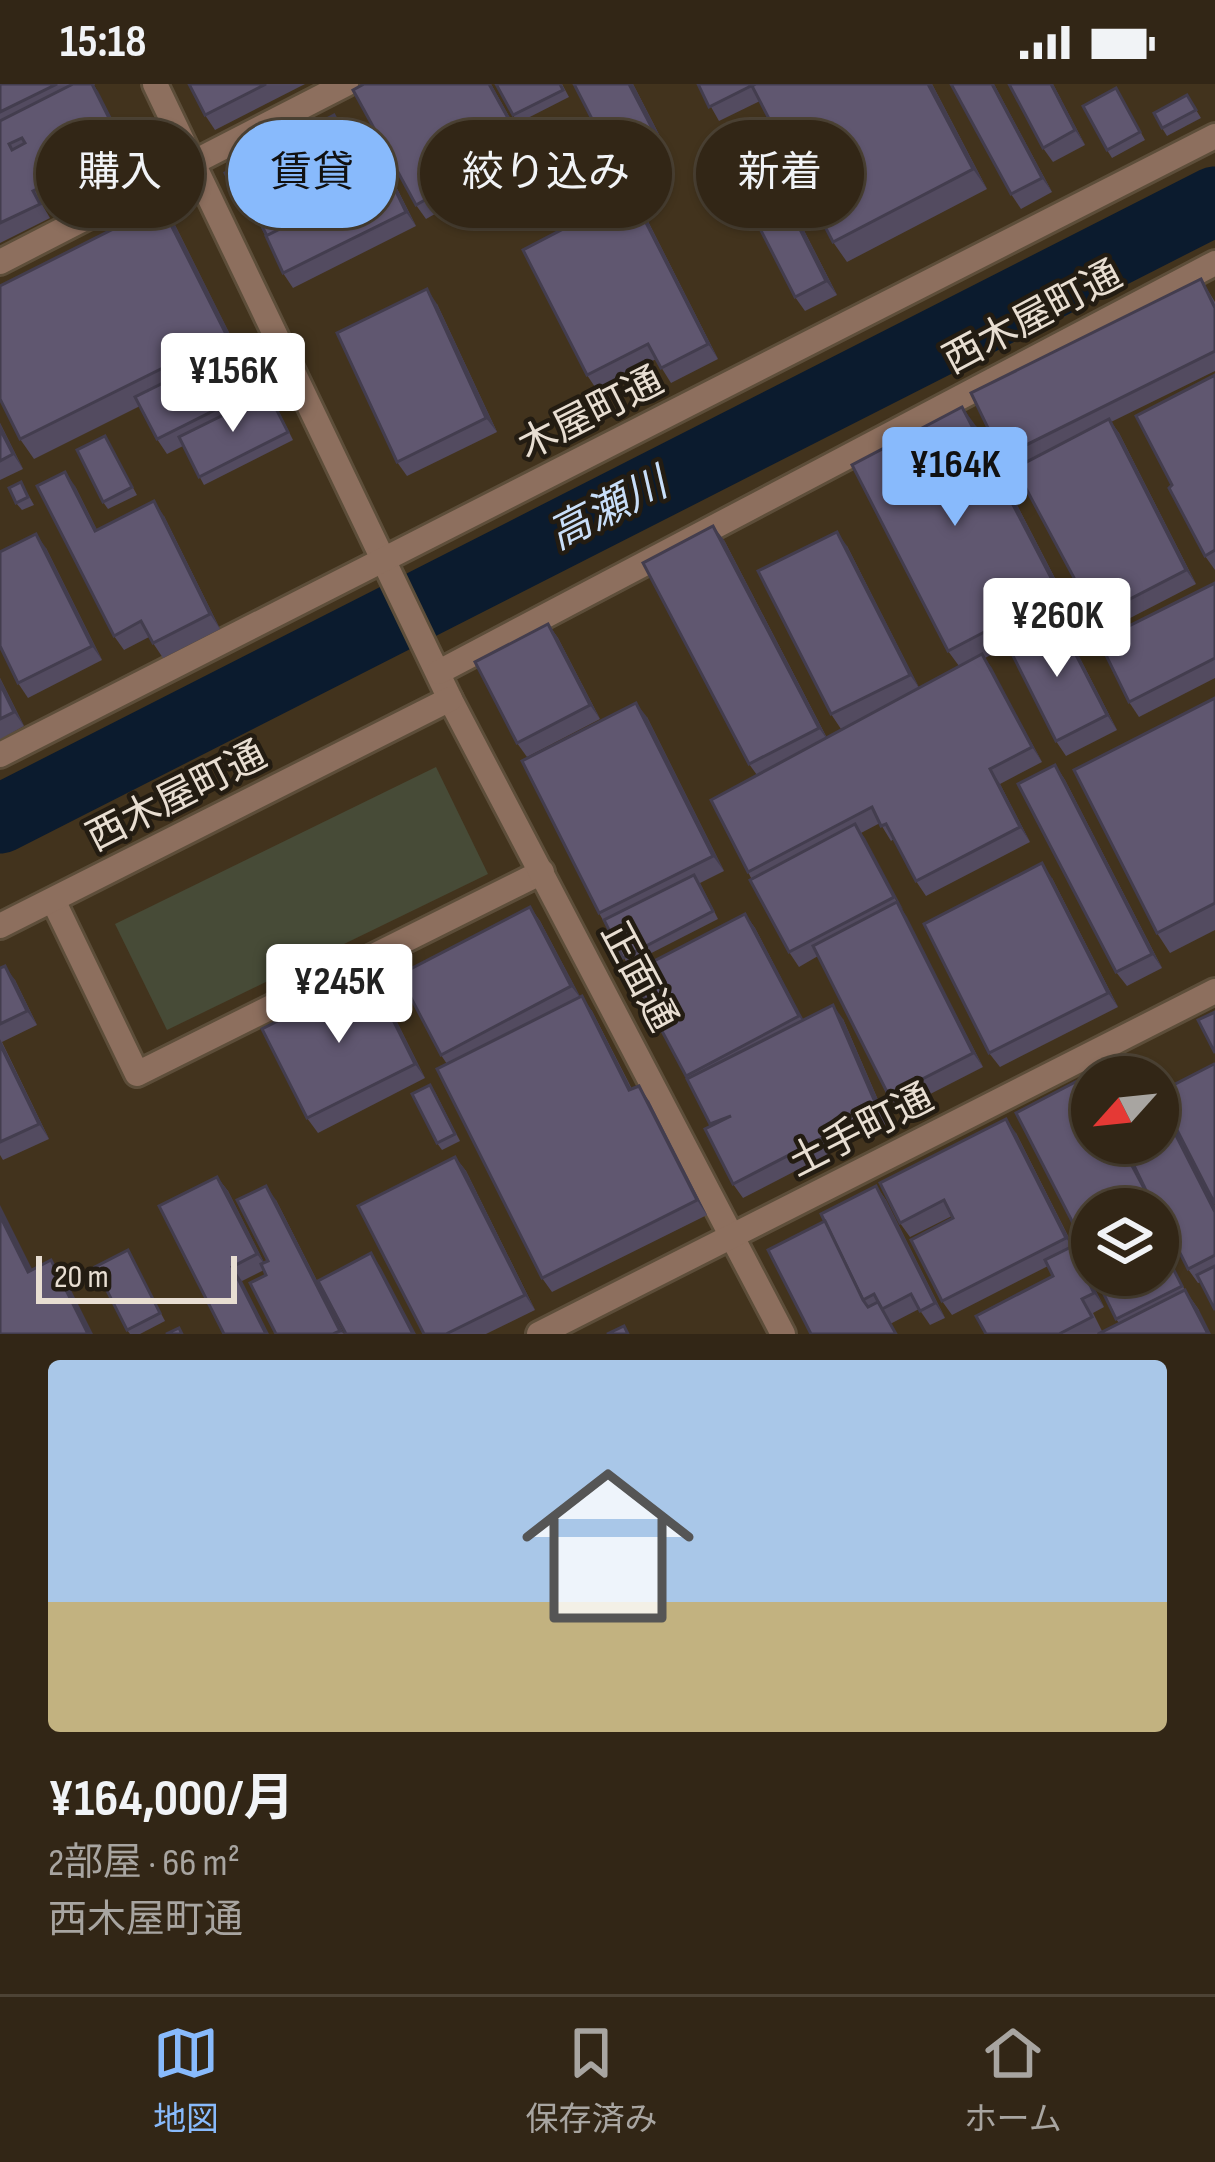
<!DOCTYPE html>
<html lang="ja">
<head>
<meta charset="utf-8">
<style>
	:root { --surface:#322616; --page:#3d3223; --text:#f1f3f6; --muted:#a8a5a1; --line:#4d4335; --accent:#88bafc }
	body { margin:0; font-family:"Sofia Sans Condensed","Noto Sans JP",sans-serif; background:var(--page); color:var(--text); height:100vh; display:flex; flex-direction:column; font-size:45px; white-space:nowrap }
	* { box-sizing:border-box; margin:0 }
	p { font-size:39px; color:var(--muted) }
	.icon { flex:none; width:66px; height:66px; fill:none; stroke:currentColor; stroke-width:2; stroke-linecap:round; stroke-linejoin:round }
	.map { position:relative; height:1250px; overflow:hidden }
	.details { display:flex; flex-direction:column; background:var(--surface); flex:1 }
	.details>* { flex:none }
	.hud { position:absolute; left:36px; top:36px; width:1143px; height:108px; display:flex; gap:24px }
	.needle { width:78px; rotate:243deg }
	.tools { position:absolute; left:1071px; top:972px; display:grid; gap:24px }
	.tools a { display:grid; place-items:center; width:108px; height:108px; border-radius:50%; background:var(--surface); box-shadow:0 3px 9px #0004,0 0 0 3px var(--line); font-size:60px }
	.scale { position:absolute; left:36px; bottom:30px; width:201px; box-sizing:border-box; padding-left:12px; border:6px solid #e8ded2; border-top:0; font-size:33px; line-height:42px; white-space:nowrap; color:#e8ded2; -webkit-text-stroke:9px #231c12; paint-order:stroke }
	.price { position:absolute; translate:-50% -102px; padding:0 27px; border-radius:12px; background:#fff; color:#222; font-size:39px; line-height:78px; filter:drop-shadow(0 3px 6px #0008) }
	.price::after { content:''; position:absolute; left:50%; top:72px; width:36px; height:27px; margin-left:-18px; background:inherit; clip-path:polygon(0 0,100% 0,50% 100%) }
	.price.selected { background:var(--accent); color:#111 }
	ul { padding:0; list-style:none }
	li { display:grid; align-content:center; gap:24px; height:636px; padding:0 48px }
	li+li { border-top:3px solid var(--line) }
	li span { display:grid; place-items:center; height:372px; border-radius:12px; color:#555 }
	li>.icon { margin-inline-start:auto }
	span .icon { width:216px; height:216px; fill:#fffc; stroke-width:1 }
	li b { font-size:51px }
	.tag { padding:0 42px; border-radius:54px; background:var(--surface); box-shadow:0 3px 9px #0004,0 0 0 3px var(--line); font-size:42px; line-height:108px }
	.tag.selected { background:var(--accent); color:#111 }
	.status { display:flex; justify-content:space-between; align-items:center; height:84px; padding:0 60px; background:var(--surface); direction:ltr }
	.status svg { height:33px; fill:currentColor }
	.dock { display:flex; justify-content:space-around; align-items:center; height:168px; border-top:3px solid var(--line); background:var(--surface); font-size:33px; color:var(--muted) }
	.dock a { display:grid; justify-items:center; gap:6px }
	.dock .selected { color:var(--accent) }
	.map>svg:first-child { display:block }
	.green { fill:#474b37 }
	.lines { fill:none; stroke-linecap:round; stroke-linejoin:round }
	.canal { stroke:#0b1b2e; stroke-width:69 }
	.lane-casing { stroke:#5d4e3a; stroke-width:30 }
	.street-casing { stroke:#5d4e3a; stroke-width:30 }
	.lane { stroke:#8d6f5e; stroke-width:24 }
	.street { stroke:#8d6f5e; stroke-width:24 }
	.wall { fill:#534b60 }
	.shaded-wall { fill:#433d4e }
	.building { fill:#605770; stroke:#433d4e; stroke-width:3; fill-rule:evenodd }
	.labels { text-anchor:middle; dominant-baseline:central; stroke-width:9; stroke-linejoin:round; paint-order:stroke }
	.street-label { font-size:39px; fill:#e8ded2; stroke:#231c12 }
	.water-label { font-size:42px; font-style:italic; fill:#c8def9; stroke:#231c12 }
</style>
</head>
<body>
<div class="status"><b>15:18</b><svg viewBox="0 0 49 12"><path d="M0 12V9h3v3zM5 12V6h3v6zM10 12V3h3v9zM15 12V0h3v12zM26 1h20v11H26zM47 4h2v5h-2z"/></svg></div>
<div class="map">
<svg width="1215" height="1250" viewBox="0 0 1215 1250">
	<rect width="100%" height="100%" fill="#42331d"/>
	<path class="green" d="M436 683 488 790 167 946 115 840Z"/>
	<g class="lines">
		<path class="canal" d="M0 735 1215 117"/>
		<defs>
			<path id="lane" d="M53 816 137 990 542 788"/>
			<g id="street">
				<path d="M155 0 450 615 783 1250"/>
				<path d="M0 178 346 0"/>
				<path d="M439 588 1215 179"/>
				<path d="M0 671 1215 52"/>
				<path d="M0 842 450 615"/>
				<path d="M539 1250 1215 907"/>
			</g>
		</defs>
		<use href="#lane" class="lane-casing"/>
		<use href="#street" class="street-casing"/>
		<use href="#lane" class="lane"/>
		<use href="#street" class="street"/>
	</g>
	<g class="wall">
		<path d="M0 0H95L94 1 128 66 94 84 104 104 62 126 55 116 43 122 50 134 0 159Z"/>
		<path d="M189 0H305L215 46 205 31Z"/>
		<path d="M491 0 533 75 426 135 416 121Z"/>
		<path d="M562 0 569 13 518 39 513 31Z"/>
		<path d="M633 0 667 66 623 88 609 68Z"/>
		<path d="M698 0H932L987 105 847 178 833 158 760 17 719 37Z"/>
		<path d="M994 0 1052 108 1021 125 1011 110Z"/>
		<path d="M1009 0H1053L1085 61 1053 78 1043 64Z"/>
		<path d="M1187 11 1201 34 1167 52 1162 44Z"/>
		<path d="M1121 12 1145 56 1112 74 1107 66Z"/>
		<path d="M334 31 357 73 277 116 382 75 416 142 293 204 283 189 254 128 248 132 242 124Z"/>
		<path d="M759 64 769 78 837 211 805 227 795 213Z"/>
		<path d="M627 96 718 275 671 299 656 275 597 306 587 291 584 134Z"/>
		<path d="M161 121 175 141 236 263 242 260 252 274 293 356 204 401 183 362 167 370 157 355 140 322 34 375 20 355Z"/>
		<path d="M1201 195 1215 218V287L1111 338 1119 349 1196 500 1105 547 1095 533 1016 385 1012 387 1002 373Z"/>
		<path d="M437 220 497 348 407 392 397 378Z"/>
		<path d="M1215 291V486L1205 472 1172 401Z"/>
		<path d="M0 339 23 385 0 396Z"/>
		<path d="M976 342 1073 529 1058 536 1067 549 1117 646 1066 672 1056 657 1008 562 985 574 1042 678 1000 700 1030 758 926 812 916 797 894 755 891 757 880 739 861 749 983 983 899 1026 889 1012 818 872 799 883 789 868 748 788 757 691 749 680 724 456 827 654 865 633 841 645 831 630 847 462 919 604 959 582 948 567Z"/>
		<path d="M105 352 137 411 108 425 103 418Z"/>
		<path d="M21 398 34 421 22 426 16 419Z"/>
		<path d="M75 402 97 446 164 432 220 545 163 574 149 553 124 566 114 552Z"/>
		<path d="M46 464 102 576 28 614 18 599Z"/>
		<path d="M1215 499V594L1139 633 1129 618Z"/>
		<path d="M548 540 558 554 600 635 527 673 517 659Z"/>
		<path d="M0 594 24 642 0 655Z"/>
		<path d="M1215 614V846L1170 869 1157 849Z"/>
		<path d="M647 633 724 787 700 799 718 835 628 881 599 829Z"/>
		<path d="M1055 681 1065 696 1162 884 1127 902 1116 888Z"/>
		<path d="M1052 794 1118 923 1000 983 989 969Z"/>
		<path d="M530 823 540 837 580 913 592 927 632 1005 649 1017 707 1131 552 1208 542 1194 447 980 441 971Z"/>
		<path d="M745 830 755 844 803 936 843 935 888 1039 743 1114 733 1100 712 1042 631 889Z"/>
		<path d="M0 884 15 896 37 941 2 958 49 1055 3 1076 0 1071Z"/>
		<path d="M380 904 425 994 318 1049 307 1034Z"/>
		<path d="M1085 993 1092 1003V1059H1122L1158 1011 1215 1122V1226L1201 1198 1198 1199 1188 1185 1171 1151 1158 1157V1125H1092V1174L1016 1029Z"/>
		<path d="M435 1008 460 1057 442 1066 437 1059Z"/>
		<path d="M1016 1049 1104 1223 1093 1229 1102 1247 1097 1250H986L1053 1192 1048 1182 952 1231 942 1217 952 1132 910 1153 900 1139Z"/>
		<path d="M455 1073 466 1087 535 1226 486 1250H424Z"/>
		<path d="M217 1093 228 1107 264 1179 268 1177 276 1116 344 1250H276L264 1186 242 1197 224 1250Z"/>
		<path d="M876 1102 886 1116 945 1234 930 1241 919 1225 892 1239 811 1250Z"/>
		<path d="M1160 1159 1185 1206 1199 1226 1119 1239 1116 1235Z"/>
		<path d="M128 1166 165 1237 140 1250H130L127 1246Z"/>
	</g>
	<g class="shaded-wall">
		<path d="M92 0 98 7 128 66 118 52Z"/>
		<path d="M489 0H491L533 75 523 61Z"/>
		<path d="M629 0H633L667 66 653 46Z"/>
		<path d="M928 0H932L987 105 973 85Z"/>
		<path d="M992 0H994L1052 108 1042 94Z"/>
		<path d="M1051 0H1053L1085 61 1075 46Z"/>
		<path d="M759 64 769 78 837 211 826 197Z"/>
		<path d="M377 67 382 75 416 142 406 128Z"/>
		<path d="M617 82 627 96 718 275 708 260Z"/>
		<path d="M161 121 175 141 241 272 227 252Z"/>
		<path d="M427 205 437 220 497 348 486 334Z"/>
		<path d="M242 260 252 274 273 316 263 302Z"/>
		<path d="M962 323 976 342 1073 529 1059 509Z"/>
		<path d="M1109 335 1119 349 1196 500 1186 486Z"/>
		<path d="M0 339 23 385 13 370 0 345Z"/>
		<path d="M65 388 75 402 105 462 95 447Z"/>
		<path d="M154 417 164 432 220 545 210 530Z"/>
		<path d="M713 442 724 456 829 658 819 644Z"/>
		<path d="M837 448 847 462 920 605 910 591Z"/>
		<path d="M36 450 46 464 102 576 92 562Z"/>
		<path d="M1057 534 1067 549 1117 646 1107 631Z"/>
		<path d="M548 540 558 554 600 635 590 621Z"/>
		<path d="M982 570 992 584 1042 678 1032 663Z"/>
		<path d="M0 594 24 642 14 628 0 600Z"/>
		<path d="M636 619 647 633 724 787 713 772Z"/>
		<path d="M1055 681 1065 696 1162 884 1152 870Z"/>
		<path d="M990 685 1000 700 1030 758 1020 743Z"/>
		<path d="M855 740 865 754 904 827 894 813Z"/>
		<path d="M1042 779 1052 794 1118 923 1108 909Z"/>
		<path d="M897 818 907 833 983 983 973 969Z"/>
		<path d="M530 823 540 837 582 916 571 902Z"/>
		<path d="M745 830 755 844 809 946 799 932Z"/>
		<path d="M5 882 15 896 37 941 27 927Z"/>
		<path d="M370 890 380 904 425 994 415 980Z"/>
		<path d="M582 912 592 927 639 1020 629 1006Z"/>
		<path d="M833 921 843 935 888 1039 878 1025Z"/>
		<path d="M0 955 49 1055 39 1040 0 960Z"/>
		<path d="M639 1002 649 1017 707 1131 697 1116Z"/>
		<path d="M1158 1011 1215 1122V1128L1158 1016Z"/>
		<path d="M1006 1035 1016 1049 1076 1168 1066 1154Z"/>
		<path d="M455 1073 466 1087 535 1226 525 1211Z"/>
		<path d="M217 1093 228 1107 267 1184 257 1170Z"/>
		<path d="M266 1102 276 1116 344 1250 340 1247Z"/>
		<path d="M876 1102 886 1116 945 1234 935 1219Z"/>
		<path d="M0 1121 47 1215 28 1188 0 1132Z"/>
		<path d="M1160 1159 1185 1206 1199 1226 1211 1250H1208Z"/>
		<path d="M1071 1163 1081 1177 1104 1223 1094 1209Z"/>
		<path d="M371 1169 381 1184 416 1250H413Z"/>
		<path d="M51 1176 70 1204 93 1250H88Z"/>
		<path d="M232 1183 242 1197 269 1250H266Z"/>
	</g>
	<g class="building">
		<path d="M0 0H57L0 28Z"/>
		<path d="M73 0H92L118 52 84 69 94 90 52 112 46 101 33 107 40 120 0 139V37ZM22 54 25 59 12 66 9 60Z"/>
		<path d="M189 0H266L205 31Z"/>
		<path d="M364 0H489L523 61 416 121 353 6Z"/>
		<path d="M496 0H560L563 6 513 31Z"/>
		<path d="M574 0H629L653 46 609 68Z"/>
		<path d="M698 0H755L709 23Z"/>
		<path d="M756 0H928L973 85 833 158 752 2Z"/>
		<path d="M951 0H992L1042 94 1011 110Z"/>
		<path d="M1009 0H1051L1075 46 1043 64Z"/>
		<path d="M1116 4 1140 48 1107 66 1083 22Z"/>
		<path d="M1187 11 1196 26 1162 44 1154 29Z"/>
		<path d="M334 31 352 65 242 124 225 89Z"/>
		<path d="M759 64 826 197 795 213 727 80Z"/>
		<path d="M377 67 392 98 388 91 267 152 254 127Z"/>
		<path d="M617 82 708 260 661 284 648 260 587 291 523 166 584 134 569 105Z"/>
		<path d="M388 91 406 128 283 189 266 152Z"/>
		<path d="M161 121 227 252 20 355 0 315V202Z"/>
		<path d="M1201 195 1215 224V267L1002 373 971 309Z"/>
		<path d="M427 205 486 334 397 378 337 249Z"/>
		<path d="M242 260 263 302 157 355 135 313Z"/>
		<path d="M1215 291V466L1205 472 1169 404 1172 401 1136 332Z"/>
		<path d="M268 309 288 348 199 393 179 353Z"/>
		<path d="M962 323 1059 509 948 567 852 381Z"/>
		<path d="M1109 335 1186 486 1095 533 1015 384Z"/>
		<path d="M0 345 13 370 0 377Z"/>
		<path d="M105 352 132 403 103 418 77 366Z"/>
		<path d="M65 388 95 447 154 417 210 530 153 559 141 537 114 552 37 402Z"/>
		<path d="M21 398 28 413 16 419 9 404Z"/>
		<path d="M713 442 819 644 749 680 643 479Z"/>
		<path d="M837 448 910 591 831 630 758 487Z"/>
		<path d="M36 450 92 562 18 599 0 562V468Z"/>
		<path d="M1215 499V574L1129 618 1099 557Z"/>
		<path d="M1057 534 1107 631 1056 657 1007 560Z"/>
		<path d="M548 540 590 621 517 659 475 578Z"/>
		<path d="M982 570 1032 663 990 685 1020 743 916 797 886 740 881 742 872 723 748 788 711 716Z"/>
		<path d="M0 600 14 628 0 635Z"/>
		<path d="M1215 614V819L1157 849 1074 686Z"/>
		<path d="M636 619 713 772 599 829 522 677Z"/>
		<path d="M1055 681 1152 870 1116 888 1018 700Z"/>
		<path d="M855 740 894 813 789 868 750 796Z"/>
		<path d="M1042 779 1108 909 989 969 924 840Z"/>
		<path d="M694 791 713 827 623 874 604 836Z"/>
		<path d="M897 818 973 969 889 1012 813 862Z"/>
		<path d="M530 823 571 902 441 971 399 891Z"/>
		<path d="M745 830 799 932 686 992 631 889Z"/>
		<path d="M5 882 27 927 0 940V884Z"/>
		<path d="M370 890 415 980 307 1034 262 945Z"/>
		<path d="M582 912 629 1006 639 1002 697 1116 542 1194 437 985Z"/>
		<path d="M833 921 878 1025 733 1100 705 1045 731 1032 710 1040 687 995Z"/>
		<path d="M1215 928V969L1198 936Z"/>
		<path d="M0 960 39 1040 0 1058Z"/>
		<path d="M1214 980 1215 981V1120L1158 1009Z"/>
		<path d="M1085 993 1092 1006V1059H1120L1155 1125H1092V1171L1090 1172 1016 1029Z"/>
		<path d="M430 1001 455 1050 437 1059 412 1010Z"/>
		<path d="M1158 1016 1215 1128V1171L1188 1185 1163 1135 1158 1138V1125H1155L1123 1059H1158Z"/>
		<path d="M1006 1035 1066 1154 942 1217 911 1156 953 1134 944 1116 900 1139 880 1099Z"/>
		<path d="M455 1073 525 1211 446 1250H424L358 1122Z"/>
		<path d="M217 1093 257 1170 232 1183 266 1250H224L159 1122Z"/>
		<path d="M266 1102 340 1247 333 1250H276L250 1199 266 1191 261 1180 268 1177 237 1116Z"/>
		<path d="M876 1102 935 1219 920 1227 911 1210 882 1225 874 1210 863 1216 821 1130Z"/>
		<path d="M0 1132 28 1188 51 1176 88 1250H0Z"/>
		<path d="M825 1137 863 1216 868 1223 878 1218 896 1250H811L768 1166Z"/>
		<path d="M1160 1159 1182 1202 1116 1235 1095 1192 1158 1191V1160Z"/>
		<path d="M1071 1163 1094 1209 1082 1215 1092 1233 1059 1250H986L976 1232 1053 1192 1045 1176Z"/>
		<path d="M128 1166 160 1229 127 1246 95 1183Z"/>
		<path d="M371 1169 413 1250H346L318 1197Z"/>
		<path d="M1215 1182V1226L1197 1191Z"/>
		<path d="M1185 1206 1208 1250H1098Z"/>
		<path d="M624 1242 628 1250H607Z"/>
		<path d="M179 1244 182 1250H166Z"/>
	</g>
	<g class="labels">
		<g class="street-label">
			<text transform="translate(1033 234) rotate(-28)">西木屋町通</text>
			<text transform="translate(591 330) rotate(-27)">木屋町通</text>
			<text transform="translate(177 713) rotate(-27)">西木屋町通</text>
			<text transform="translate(638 893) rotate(62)">正面通</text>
			<text transform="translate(861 1047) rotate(-27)">土手町通</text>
		</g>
		<g class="water-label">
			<text transform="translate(608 426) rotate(-27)">高瀬川</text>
		</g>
	</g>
</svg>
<div class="tools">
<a><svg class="needle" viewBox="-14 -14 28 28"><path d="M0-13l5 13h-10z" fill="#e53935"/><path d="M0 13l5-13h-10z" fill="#a8a5a1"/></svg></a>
<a><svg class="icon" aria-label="layers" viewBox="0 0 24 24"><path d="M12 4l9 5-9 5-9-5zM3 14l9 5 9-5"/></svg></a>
</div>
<div class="scale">20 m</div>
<b class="price" style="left:233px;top:351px">¥156K</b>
<b class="price selected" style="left:955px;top:445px">¥164K</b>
<b class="price" style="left:1057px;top:596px">¥260K</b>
<b class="price" style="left:339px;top:962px">¥245K</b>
<div class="hud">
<a class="tag">購入</a>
<a class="tag selected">賃貸</a>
<a class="tag">絞り込み</a>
<a class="tag">新着</a>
</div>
</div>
<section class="details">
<ul>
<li><span style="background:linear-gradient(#a9c7e8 65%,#c2b280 0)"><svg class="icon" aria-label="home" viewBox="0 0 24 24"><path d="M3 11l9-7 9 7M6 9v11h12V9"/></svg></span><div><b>¥164,000/月</b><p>2部屋 · 66 m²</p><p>西木屋町通</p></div></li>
</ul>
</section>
<nav class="dock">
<a class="selected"><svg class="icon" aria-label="map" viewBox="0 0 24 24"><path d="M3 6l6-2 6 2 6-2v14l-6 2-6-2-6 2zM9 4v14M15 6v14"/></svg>地図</a>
<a><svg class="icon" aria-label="saved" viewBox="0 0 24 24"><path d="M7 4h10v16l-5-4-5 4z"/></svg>保存済み</a>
<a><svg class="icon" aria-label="home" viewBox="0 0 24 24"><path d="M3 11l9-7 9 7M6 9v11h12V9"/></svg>ホーム</a>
</nav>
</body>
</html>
